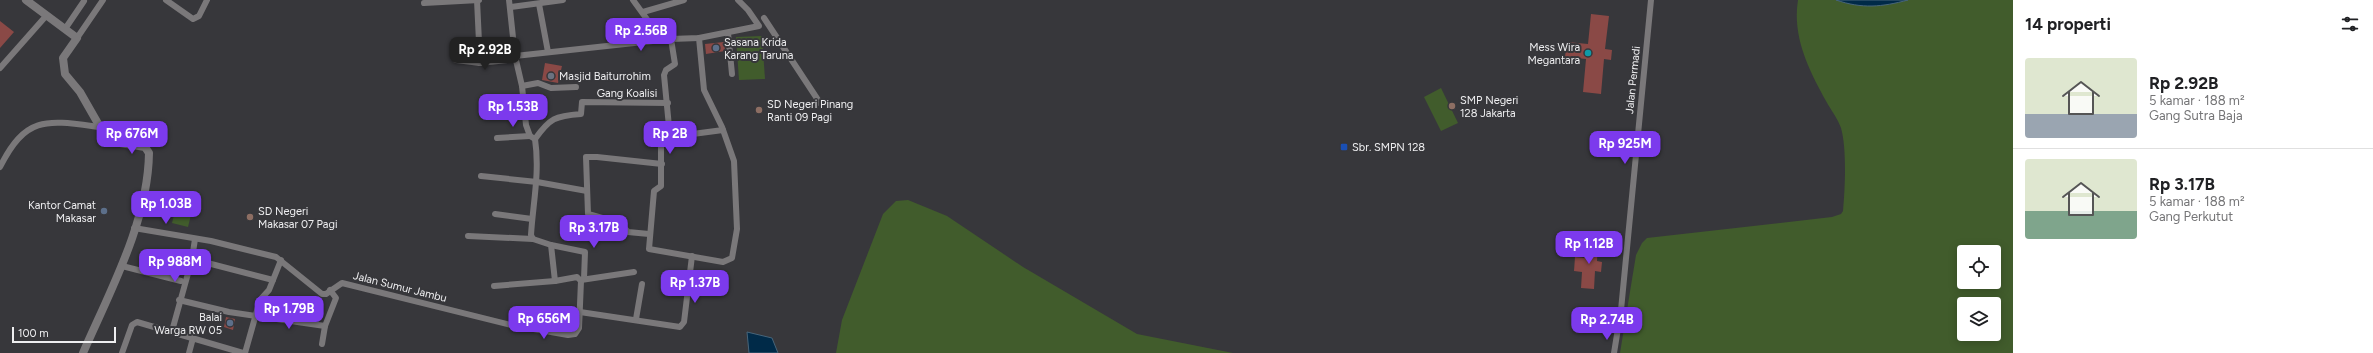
<!DOCTYPE html>
<html lang="id">
<head>
<meta charset="utf-8">
<style>
	:root { --surface:#fff; --page:#f2f2f2; --text:#202124; --muted:#757577; --line:#e0e0e0; --accent:#7c3aed }
	body { margin:0; font-family:Figtree,sans-serif; background:var(--page); color:var(--text); height:100vh; display:flex; flex-direction:column; font-size:15px; white-space:nowrap }
	* { box-sizing:border-box; margin:0 }
	p { font-size:13px; color:var(--muted) }
	.icon { flex:none; width:22px; height:22px; fill:none; stroke:currentColor; stroke-width:2; stroke-linecap:round; stroke-linejoin:round }
	.map { position:relative; flex:1; overflow:hidden }
	.sheet { display:flex; flex-direction:column; background:var(--surface); width:360px }
	.sheet>* { flex:none }
	.tools { position:absolute; left:1957px; top:245px; display:grid; gap:8px }
	.tools a { display:grid; place-items:center; width:44px; height:44px; border-radius:4px; background:var(--surface); box-shadow:0 2px 10px #0003; font-size:20px }
	.scale { position:absolute; left:12px; bottom:10px; width:104px; box-sizing:border-box; padding-left:4px; border:2px solid #eeeef0; border-top:0; font-size:11px; line-height:14px; white-space:nowrap; color:#eeeef0; -webkit-text-stroke:3px #37373b; paint-order:stroke }
	.price { position:absolute; translate:-50% -34px; padding:0 9px; border-radius:8px; background:var(--accent); color:#fff; font-size:13px; line-height:26px; filter:drop-shadow(0 1px 2px #0008) }
	.price::after { content:''; position:absolute; left:50%; top:24px; width:12px; height:9px; margin-left:-6px; background:inherit; clip-path:polygon(0 0,100% 0,50% 100%) }
	.price.selected { background:#222; color:#fff }
	ul { padding:0; list-style:none }
	li { display:flex; align-items:center; gap:12px; height:100px; padding:0 12px }
	li+li { border-top:1px solid var(--line) }
	li span { display:grid; place-items:center; flex:none; width:112px; height:80px; border-radius:4px; color:#555 }
	li>.icon { margin-inline-start:auto }
	span .icon { width:48px; height:48px; fill:#fffc; stroke-width:1 }
	li b { font-size:17px }
	h2 { display:flex; justify-content:space-between; align-items:center; height:48px; padding:0 12px; font-size:17px }
	main { display:flex; flex:1; min-height:0 }
	.map>svg:first-child { display:block }
	.green { fill:#415c2c; fill-rule:evenodd }
	.water { fill:#002a48; stroke:#47657a }
	.building { fill:#8a4946 }
	.lines { fill:none; stroke-linecap:round; stroke-linejoin:round }
	.minor { stroke:#7a787a; stroke-width:6 }
	.tertiary { stroke:#7a787a; stroke-width:8 }
	.service-dot { fill:#5c6f8a; stroke:#37373b; stroke-width:1.5 }
	.culture-dot { fill:#0f9aa8; stroke:#37373b; stroke-width:1.5 }
	.worship-dot { fill:#6b7280; stroke:#37373b; stroke-width:1.5 }
	.education-dot { fill:#8d6e63; stroke:#37373b; stroke-width:1.5 }
	.transit-dot { fill:#1a4fb4; stroke:#37373b; stroke-width:1.5 }
	.labels { text-anchor:middle; dominant-baseline:central; stroke-width:4; stroke-linejoin:round; paint-order:stroke }
	.poi-label { font-size:11px; fill:#eeeef0; stroke:#37373b; text-anchor:start }
	.street-label { font-size:11px; fill:#eeeef0; stroke:#37373b }
</style>
</head>
<body>
<main>
<div class="map">
<svg width="2013" height="353" viewBox="0 0 2013 353">
	<rect width="100%" height="100%" fill="#37373b"/>
	<g class="green">
		<path d="M1798 0H2013V353H1620L1636 255 1642 243 1647 238 1832 217 1841 214 1843 211C1845 189 1847 149 1841 128 1838 119 1831 110 1826 101 1809 70 1792 37 1798 0ZM1964 252H1994V282H1964ZM1964 304H1994V334H1964Z"/>
		<path d="M762 36 765 79 739 80 736 37Z"/>
		<path d="M1441 88 1458 123 1441 131 1424 97Z"/>
		<path d="M178 199 194 203 188 227 172 223Z"/>
		<path d="M908 200 947 216 1023 267 1137 334 1233 353H836L842 320 883 214 896 201Z"/>
	</g>
	<g class="water">
		<path d="M1836 0H1908C1882 7 1862 9 1836 0Z"/>
		<path d="M747 332 772 338 778 353H749Z"/>
	</g>
	<g class="building">
		<path d="M1591 14 1609 16 1605 49 1612 50 1611 60 1604 59 1601 94 1583 92 1586 59 1565 57 1567 42 1588 44Z"/>
		<path d="M0 21 14 32 0 48Z"/>
		<path d="M724 42 725 51 706 54 705 44Z"/>
		<path d="M545 63 562 66 558 83 542 80Z"/>
		<path d="M1585 242 1598 243 1597 261 1602 262 1601 272 1595 271 1594 289 1581 288 1582 272 1574 271 1575 257 1584 258Z"/>
		<path d="M226 317 235 319 233 330 224 327Z"/>
	</g>
	<g class="lines">
		<g class="minor">
			<path d="M166 0 193 19 199 16 207 0"/>
			<path d="M477 0 480 63"/>
			<path d="M633 0 662 40"/>
			<path d="M424 3 479 0"/>
			<path d="M539 4 548 52"/>
			<path d="M511 7 563 0"/>
			<path d="M643 12 684 0"/>
			<path d="M764 18 820 103"/>
			<path d="M65 29 84 1"/>
			<path d="M728 33 732 74"/>
			<path d="M77 38 103 0"/>
			<path d="M671 39 675 64 666 70 664 75 670 137 661 139V186L654 191 649 249 723 262 732 258 737 229 734 161 722 127 704 90 699 38"/>
			<path d="M515 56 671 39 699 38 759 26 748 10 738 0"/>
			<path d="M456 60 480 63 516 59"/>
			<path d="M0 68 46 16"/>
			<path d="M522 86 538 83 551 88 576 87"/>
			<path d="M670 137 723 130"/>
			<path d="M497 138 530 136"/>
			<path d="M535 139C550 118 555 116 581 114L582 102 668 103"/>
			<path d="M0 167C26 115 47 120 99 127"/>
			<path d="M481 176 537 182 587 191"/>
			<path d="M495 214 532 219"/>
			<path d="M134 228 211 241 276 257 322 294H326L342 283 511 325 568 335 575 334 579 328 581 281 577 277 555 281 551 245 533 239 531 235C533 203 540 172 535 139L530 136 526 125 522 86 515 56 509 0"/>
			<path d="M649 234 628 232 620 223 588 214 586 157H597L662 164"/>
			<path d="M468 236 533 239"/>
			<path d="M551 245 585 252 584 279"/>
			<path d="M192 259 273 280"/>
			<path d="M122 266 181 281"/>
			<path d="M581 280 634 272"/>
			<path d="M494 286 555 281"/>
			<path d="M179 300 229 312 325 326"/>
			<path d="M580 312 680 327 684 322 692 256"/>
			<path d="M636 319 642 284"/>
			<path d="M172 331 192 259 195 239"/>
			<path d="M322 344 325 326 336 298 330 290"/>
			<path d="M122 353 132 325 137 322 243 353"/>
			<path d="M189 353 193 338"/>
			<path d="M245 353 260 300 269 290 281 260"/>
			<path d="M1614 353 1621 310 1651 0"/>
		</g>
		<path class="tertiary" d="M26 0 77 38 63 58 65 74 80 92 108 141 145 147 149 153C148 222 110 291 83 353"/>
	</g>
	<g class="service-dot">
		<circle cx="716" cy="48" r="4"/>
		<circle cx="104" cy="211" r="4"/>
		<circle cx="230" cy="323" r="4"/>
	</g>
	<circle class="culture-dot" cx="1588" cy="53" r="4"/>
	<circle class="worship-dot" cx="551" cy="76" r="4"/>
	<g class="education-dot">
		<circle cx="1452" cy="106" r="4"/>
		<circle cx="759" cy="110" r="4"/>
		<circle cx="250" cy="217" r="4"/>
	</g>
	<rect class="transit-dot" x="1340" y="143" width="8" height="8" rx="2"/>
	<g class="labels">
		<g class="poi-label">
			<text x="724" y="42">Sasana Krida<tspan x="724" dy="13">Karang Taruna</tspan></text>
			<text x="1580" y="47" text-anchor="end">Mess Wira<tspan x="1580" dy="13">Megantara</tspan></text>
			<text x="559" y="76">Masjid Baiturrohim</text>
			<text x="1460" y="100">SMP Negeri<tspan x="1460" dy="13">128 Jakarta</tspan></text>
			<text x="767" y="104">SD Negeri Pinang<tspan x="767" dy="13">Ranti 09 Pagi</tspan></text>
			<text x="1352" y="147">Sbr. SMPN 128</text>
			<text x="96" y="205" text-anchor="end">Kantor Camat<tspan x="96" dy="13">Makasar</tspan></text>
			<text x="258" y="211">SD Negeri<tspan x="258" dy="13">Makasar 07 Pagi</tspan></text>
			<text x="222" y="317" text-anchor="end">Balai<tspan x="222" dy="13">Warga RW 05</tspan></text>
		</g>
		<g class="street-label">
			<text transform="translate(1633 80) rotate(-84)">Jalan Permadi</text>
			<text x="627" y="93">Gang Koalisi</text>
			<text transform="translate(400 287) rotate(14)">Jalan Sumur Jambu</text>
		</g>
	</g>
</svg>
<div class="tools">
<a><svg class="icon" aria-label="locate" viewBox="0 0 24 24"><circle cx="12" cy="12" r="6"/><path d="M12 2v4M12 18v4M2 12h4M18 12h4"/></svg></a>
<a><svg class="icon" aria-label="layers" viewBox="0 0 24 24"><path d="M12 4l9 5-9 5-9-5zM3 14l9 5 9-5"/></svg></a>
</div>
<div class="scale">100 m</div>
<b class="price" style="left:641px;top:52px">Rp 2.56B</b>
<b class="price selected" style="left:485px;top:71px">Rp 2.92B</b>
<b class="price" style="left:513px;top:128px">Rp 1.53B</b>
<b class="price" style="left:132px;top:155px">Rp 676M</b>
<b class="price" style="left:670px;top:155px">Rp 2B</b>
<b class="price" style="left:1625px;top:165px">Rp 925M</b>
<b class="price" style="left:166px;top:225px">Rp 1.03B</b>
<b class="price" style="left:594px;top:249px">Rp 3.17B</b>
<b class="price" style="left:1589px;top:265px">Rp 1.12B</b>
<b class="price" style="left:175px;top:283px">Rp 988M</b>
<b class="price" style="left:695px;top:304px">Rp 1.37B</b>
<b class="price" style="left:289px;top:330px">Rp 1.79B</b>
<b class="price" style="left:544px;top:340px">Rp 656M</b>
<b class="price" style="left:1607px;top:341px">Rp 2.74B</b>
</div>
<section class="sheet">
<h2>14 properti<svg class="icon" aria-label="filters" viewBox="0 0 24 24"><path d="M4 7h16M4 17h16"/><circle cx="9" cy="7" r="2"/><circle cx="15" cy="17" r="2"/></svg></h2>
<ul>
<li><span style="background:linear-gradient(#dfe7d0 70%,#9aa5b1 0)"><svg class="icon" aria-label="home" viewBox="0 0 24 24"><path d="M3 11l9-7 9 7M6 9v11h12V9"/></svg></span><div><b>Rp 2.92B</b><p>5 kamar · 188 m²</p><p>Gang Sutra Baja</p></div></li>
<li><span style="background:linear-gradient(#dfe7d0 65%,#7fa58c 0)"><svg class="icon" aria-label="home" viewBox="0 0 24 24"><path d="M3 11l9-7 9 7M6 9v11h12V9"/></svg></span><div><b>Rp 3.17B</b><p>5 kamar · 188 m²</p><p>Gang Perkutut</p></div></li>
</ul>
</section>
</main>
</body>
</html>
